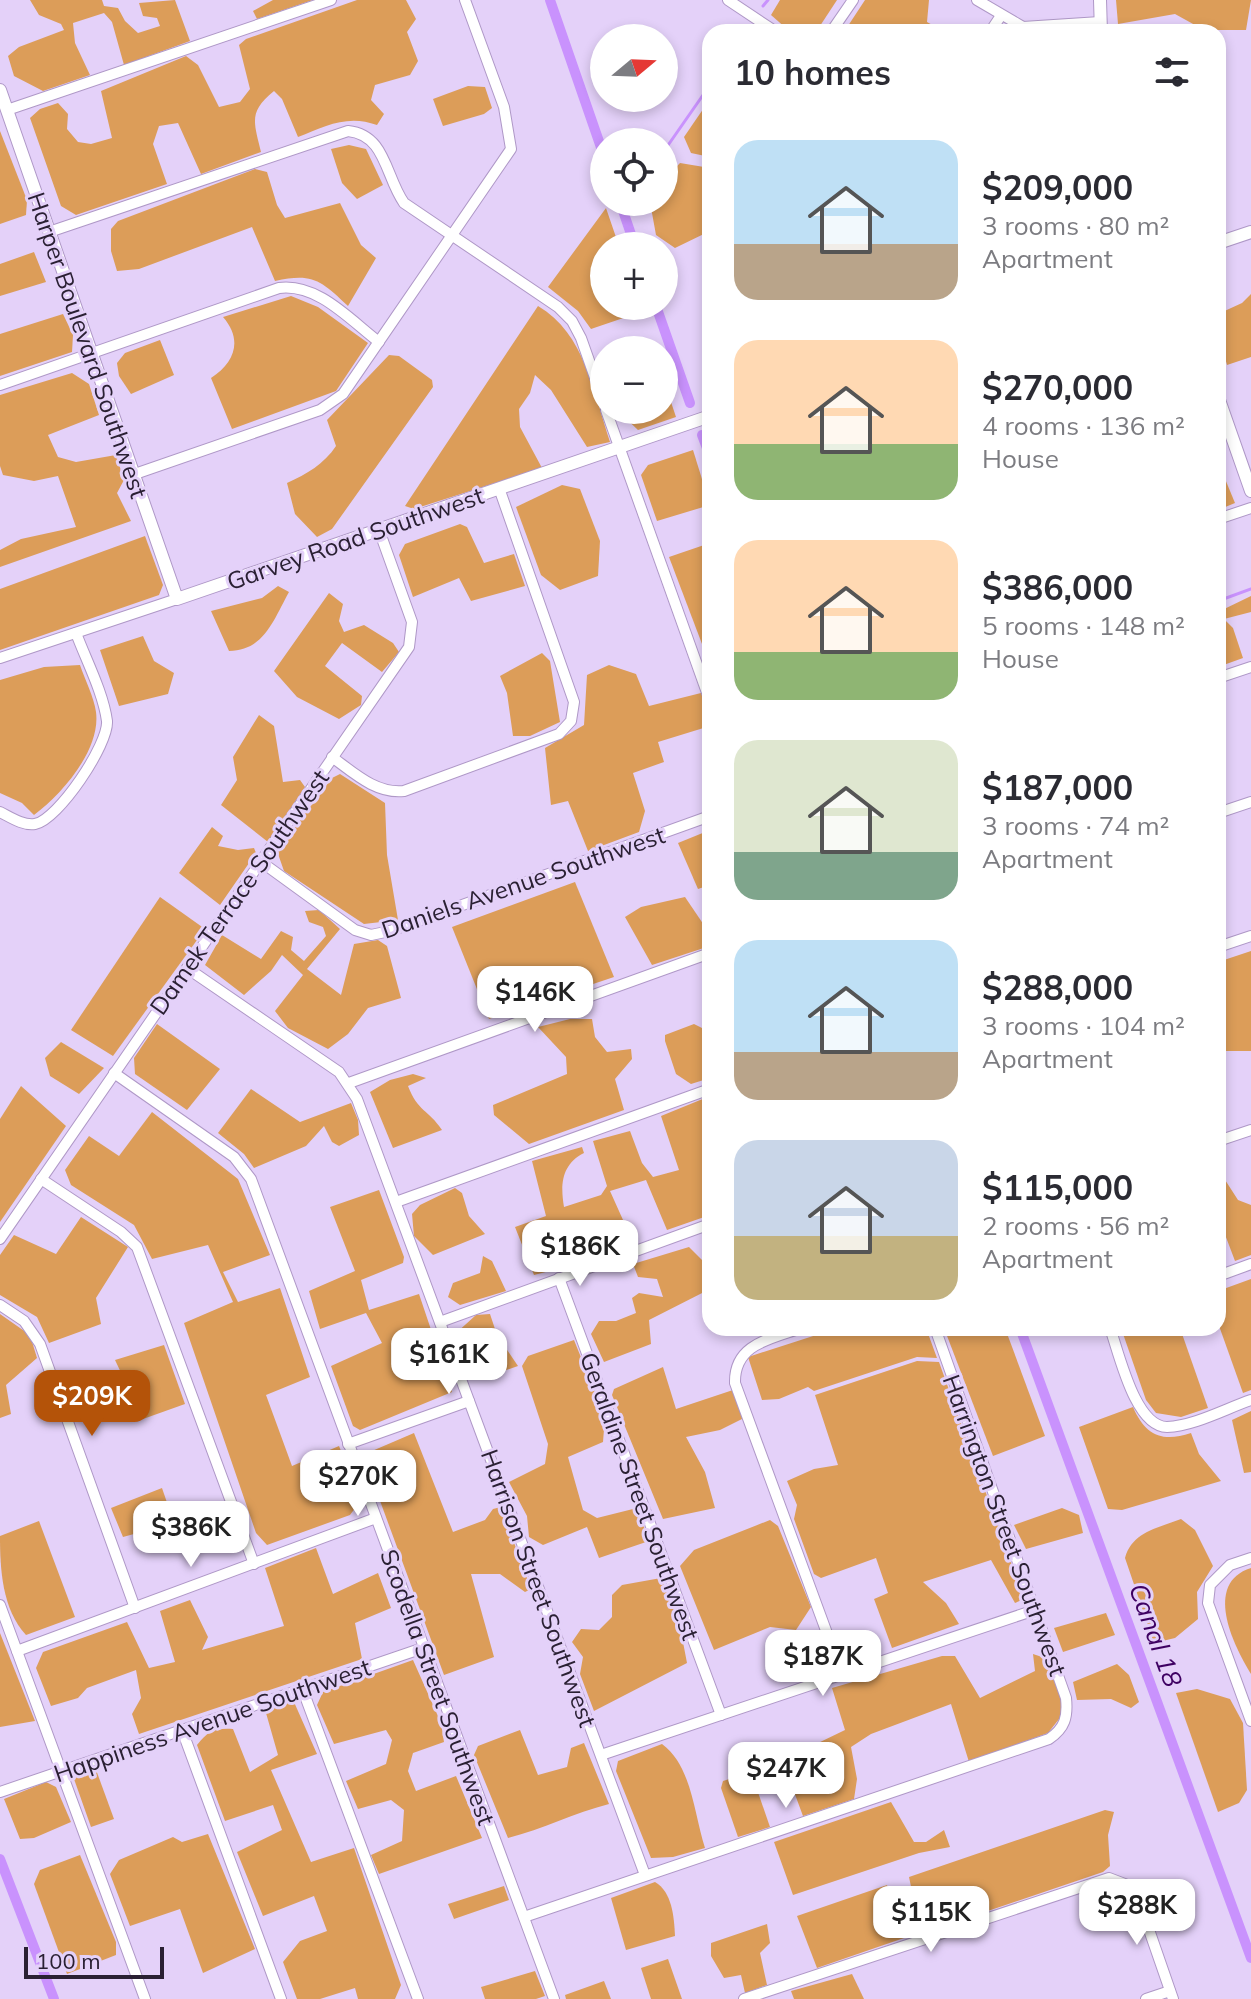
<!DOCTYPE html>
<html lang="en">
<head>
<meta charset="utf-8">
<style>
	:root { --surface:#fff; --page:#f7f7f7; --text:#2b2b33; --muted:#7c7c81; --accent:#b45309 }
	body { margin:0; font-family:Mulish,sans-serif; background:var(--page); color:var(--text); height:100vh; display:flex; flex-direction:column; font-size:30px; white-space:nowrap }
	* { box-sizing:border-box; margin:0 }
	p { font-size:26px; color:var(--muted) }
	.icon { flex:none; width:44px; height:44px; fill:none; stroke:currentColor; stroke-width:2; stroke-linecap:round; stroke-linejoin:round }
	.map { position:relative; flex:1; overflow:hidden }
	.drawer { position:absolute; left:702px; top:24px; width:524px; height:1312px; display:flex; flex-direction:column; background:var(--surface); border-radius:24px; box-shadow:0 4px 12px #0003 }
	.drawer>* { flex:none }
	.needle { width:52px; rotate:71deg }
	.controls { position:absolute; left:590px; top:24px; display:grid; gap:16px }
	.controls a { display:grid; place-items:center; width:88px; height:88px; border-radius:50%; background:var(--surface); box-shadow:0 4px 12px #0003; font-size:40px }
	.scale { position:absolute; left:24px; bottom:20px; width:140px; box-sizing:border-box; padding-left:8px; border:4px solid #2a2033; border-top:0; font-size:22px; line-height:28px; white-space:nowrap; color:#2a2033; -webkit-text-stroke:6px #e4d1f9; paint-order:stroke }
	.price { position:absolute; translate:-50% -68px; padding:0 18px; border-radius:16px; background:#fff; color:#222; font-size:26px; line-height:52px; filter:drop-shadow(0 2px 4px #0008) }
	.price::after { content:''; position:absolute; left:50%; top:48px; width:24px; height:18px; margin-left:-12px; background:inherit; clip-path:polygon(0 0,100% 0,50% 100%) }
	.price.selected { background:var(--accent); color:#fff }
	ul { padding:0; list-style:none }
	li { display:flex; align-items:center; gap:24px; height:200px; padding:0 32px }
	li span { display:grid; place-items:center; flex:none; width:224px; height:160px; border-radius:24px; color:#555 }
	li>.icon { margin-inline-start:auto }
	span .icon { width:96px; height:96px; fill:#fffc; stroke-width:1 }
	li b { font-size:34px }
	h2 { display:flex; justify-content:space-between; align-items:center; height:96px; padding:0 32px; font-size:34px }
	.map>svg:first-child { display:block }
	.green { fill:#dc9d59 }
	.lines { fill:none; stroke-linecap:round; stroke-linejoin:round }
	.stream { stroke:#c992fd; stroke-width:3 }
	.canal { stroke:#c992fd; stroke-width:10 }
	.minor-casing { stroke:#af98c7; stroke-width:12 }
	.tertiary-casing { stroke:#af98c7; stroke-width:14 }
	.minor { stroke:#fff; stroke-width:10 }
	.tertiary { stroke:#fff; stroke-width:12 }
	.labels { text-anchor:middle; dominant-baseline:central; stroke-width:6; stroke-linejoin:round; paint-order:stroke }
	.street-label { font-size:24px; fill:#2a2033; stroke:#e4d1f9 }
	.water-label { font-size:26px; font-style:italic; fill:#3e0062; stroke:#e4d1f9 }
</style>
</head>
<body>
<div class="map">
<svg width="1251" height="1999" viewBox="0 0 1251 1999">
	<rect width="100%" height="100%" fill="#e4d1f9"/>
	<g class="green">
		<path d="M30 0H102L104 6 118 8 125 21 138 33 160 26 157 18 143 16 139 3 175 0 190 41 124 65 112 22 104 13 73 23 75 43 90 75 43 91 14 76 8 56 19 47 64 30 61 24 39 15Z"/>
		<path d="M273 0H313L257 19 253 11Z"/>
		<path d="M357 0H406L416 19 407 32 418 61 410 75 375 85 371 100 384 114 377 125C348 114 325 126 298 137L282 99 274 91C248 112 254 122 261 152L201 174 178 123 159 126 153 144 167 184 76 215 61 206 30 118 40 109 58 103 68 114 67 129 78 142 91 144 112 138 101 91 186 56 198 65 219 107 240 102 250 89 239 45 246 39Z"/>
		<path d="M780 0H837L816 32 787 29 771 15Z"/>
		<path d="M865 0H929L927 22 945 32H844Z"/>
		<path d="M1116 0H1251L1246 30H1204L1175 14 1118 24Z"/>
		<path d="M468 86 485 87 492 108 484 114 443 126 433 99Z"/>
		<path d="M710 99V157L691 153 684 137Z"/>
		<path d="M0 131 27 200 26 215 0 224Z"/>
		<path d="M349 145 366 149 383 185 357 199 342 183 331 149Z"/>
		<path d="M680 163 710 168V231L675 248 656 235 650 202H664V180Z"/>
		<path d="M255 169 267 172 277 205 285 218 340 203 361 245 376 258 348 306C320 280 313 273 275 281L252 227 139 269 117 271 111 251V229L118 221Z"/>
		<path d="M606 208 619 246H604V306H639L641 312 591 329 578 311 548 287Z"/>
		<path d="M34 252 46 282 0 296V264Z"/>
		<path d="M1251 294V357L1227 365 1218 332V314L1242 303Z"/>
		<path d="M291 296 318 307 368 343 336 391 232 429 211 378C235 362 243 340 223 317Z"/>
		<path d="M538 306C585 333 594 394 610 442L587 447 551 390 535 375 530 393 519 409 520 427 542 468 414 509 405 506Z"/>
		<path d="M63 314 73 335 72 352 0 376V334Z"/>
		<path d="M160 340 174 375 131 394 119 376 117 363 125 353Z"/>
		<path d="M389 355 399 356 432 380 433 387 332 529 317 537 295 514 287 483C307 474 324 464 336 446L327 420Z"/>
		<path d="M72 373 89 384 99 415 48 435 58 457 76 462 116 455 124 480 117 493 131 521 0 567V550L21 539 76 527 58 476 34 481 3 475 0 466V395Z"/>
		<path d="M664 381 676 417 638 430 617 410H664Z"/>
		<path d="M693 450 710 505 657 521 641 475 648 465Z"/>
		<path d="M1218 462 1235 503 1218 510Z"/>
		<path d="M562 485 580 489 600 541 598 576 560 590 541 575 516 507Z"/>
		<path d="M460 524 467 527 484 563 514 554 525 586 471 601 459 578 413 597 399 555 405 544Z"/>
		<path d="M145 536 163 585 159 595 0 650V589Z"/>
		<path d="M710 543V665L669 557Z"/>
		<path d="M278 586 289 592C274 619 264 651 229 651L211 611 262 598Z"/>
		<path d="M329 593 343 604 339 621 344 632 364 625 393 643 399 652 382 672 342 643 325 666 362 696 361 705 339 719 297 697 274 671Z"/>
		<path d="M1251 596V612L1224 619 1233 628 1243 658 1218 667V612Z"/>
		<path d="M143 636 154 661 174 673 168 694 119 706 100 650Z"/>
		<path d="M542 653 550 661 560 722 530 736H513L507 693 500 676Z"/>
		<path d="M80 665C85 680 94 697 96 712 101 750 61 795 34 815L22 803 0 793V680L44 667Z"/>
		<path d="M609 665 636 674 649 706 701 693 710 714V726L658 742 664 762 633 773 645 811 639 832 588 851 568 801 551 805 545 748 584 725 587 675Z"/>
		<path d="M259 715 274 726 283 782 300 780 305 787 268 842 221 805 237 780 233 757Z"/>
		<path d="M340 774 385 803 387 855 398 920 364 924 284 871 277 851 332 778Z"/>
		<path d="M212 827 223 836 218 846 238 850 254 848 256 853 220 905 179 873Z"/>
		<path d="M710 830V885L698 889 678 843Z"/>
		<path d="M575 882 614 977 489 1019 452 927Z"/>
		<path d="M160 897 205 929 113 1056 71 1030Z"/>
		<path d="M685 897 710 934V946L652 965 625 917 641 907Z"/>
		<path d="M319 910 340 929 307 969 341 995 354 944 378 940 387 946 401 998 368 1008 348 1034 328 1049 288 1028 275 1011 303 975 282 955 271 971 244 995 205 965 222 935 261 959 281 931 293 937 291 950 304 961 326 936 323 927 309 922 305 911Z"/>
		<path d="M1251 951V1051H1218V962Z"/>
		<path d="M570 1019H592L595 1037 607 1052 631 1049 632 1059 615 1079 624 1110 529 1144 494 1115 493 1105 567 1074 566 1057 538 1027Z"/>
		<path d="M157 1024 220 1069 187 1110 135 1074 134 1058Z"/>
		<path d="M694 1024 702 1028 710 1044 705 1054 710 1062V1078L691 1084 676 1074 665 1041V1035Z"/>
		<path d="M61 1042 104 1068 79 1094 50 1076 45 1058Z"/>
		<path d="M413 1074 426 1078 408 1086C418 1112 428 1109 442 1130L393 1148 370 1092 390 1080Z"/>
		<path d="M21 1086 66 1126 0 1222V1119Z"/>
		<path d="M251 1089 300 1122 351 1103 358 1120 359 1135 339 1146 332 1142 324 1126 306 1146 254 1168 244 1154 218 1133Z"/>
		<path d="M710 1096V1215L667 1230 646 1180 610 1191 632 1240 603 1256 588 1249 577 1264 534 1275 515 1227 546 1216 532 1161 582 1147 584 1153C562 1164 560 1184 564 1207L601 1195 607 1186 593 1141 630 1131 642 1163 653 1177 679 1170 661 1116Z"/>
		<path d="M152 1112 238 1179 270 1255 223 1272 238 1302 280 1288 310 1377 266 1395 292 1466 339 1446 361 1500 350 1515 267 1545 256 1533 184 1323 233 1302 208 1245 152 1259 134 1225 71 1185 65 1170 89 1136 119 1156Z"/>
		<path d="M1218 1169 1238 1200 1251 1205V1255L1235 1261 1218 1216Z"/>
		<path d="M455 1188 462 1193 469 1216 485 1234 433 1255 414 1236 412 1214 420 1205Z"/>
		<path d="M379 1190 404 1257 403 1263 361 1280 369 1310 419 1294 452 1392 360 1430 353 1426 331 1366 382 1343 366 1313 320 1329 309 1291 355 1271 330 1207Z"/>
		<path d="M81 1217 128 1247 96 1298 101 1324 49 1343 37 1317 0 1295V1255L14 1235 56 1254Z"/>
		<path d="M689 1247 710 1268V1289L649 1320 651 1344 604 1362 591 1334 599 1321H616L636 1313 632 1298 639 1293 663 1297 657 1279 638 1277 633 1264Z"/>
		<path d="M483 1256 492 1261 506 1291 460 1305 448 1297 453 1283 480 1273Z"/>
		<path d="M1251 1279V1390L1243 1393 1218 1323V1291Z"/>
		<path d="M0 1314 30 1335 37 1358 6 1385 11 1414 0 1418Z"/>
		<path d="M490 1314 497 1335 518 1366 483 1378 471 1370 455 1334 476 1315Z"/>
		<path d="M838 1328H926L937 1358 917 1357 814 1391 808 1387 779 1399 762 1400 748 1357Z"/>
		<path d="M944 1328H1005L1045 1436 993 1456Z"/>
		<path d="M1121 1328H1180L1208 1408 1181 1417 1156 1413 1146 1400Z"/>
		<path d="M574 1340 605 1417 603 1442 568 1457 583 1510 597 1518 637 1508 649 1541 599 1558 587 1527 543 1545 529 1537 527 1516 509 1482 545 1464 548 1444 522 1366 528 1356Z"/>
		<path d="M164 1345 185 1404 143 1419 115 1360Z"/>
		<path d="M917 1361 939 1362 1024 1599 1015 1603 991 1560 923 1582 946 1603 959 1624 892 1648 874 1599 888 1593 876 1558 821 1578 814 1574 794 1519 797 1505 787 1481 814 1469 838 1465 815 1395Z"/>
		<path d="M663 1367 676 1409 733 1390 744 1418 720 1430 686 1437 705 1472 715 1508 663 1519 612 1395 614 1389Z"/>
		<path d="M1133 1407C1145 1435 1162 1443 1191 1433L1199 1454 1221 1481 1122 1510 1108 1509 1079 1427Z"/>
		<path d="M1251 1411V1472L1244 1473 1232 1420Z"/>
		<path d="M414 1433 453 1532 485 1520 493 1509 501 1507 531 1589 525 1592 500 1574H471L494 1657 444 1675 365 1460 372 1451Z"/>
		<path d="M162 1488 174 1523 123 1537 111 1508Z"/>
		<path d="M1062 1508 1079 1515 1083 1533 1026 1549 1014 1525Z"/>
		<path d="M1181 1519 1195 1530 1213 1566 1197 1592 1198 1619 1175 1638 1154 1643 1125 1558C1132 1532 1158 1528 1181 1519Z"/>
		<path d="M770 1520 778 1526 811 1607 796 1630 770 1627 714 1650 680 1566 694 1550Z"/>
		<path d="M39 1521 75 1617 26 1635C2 1609 0 1569 0 1536Z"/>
		<path d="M316 1548 333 1594 378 1573 391 1608 355 1623 362 1659 139 1734 132 1714 141 1698 136 1670 87 1688 78 1698 51 1706 36 1668 43 1652 127 1622 149 1668 175 1662 160 1611 190 1600 208 1637 202 1650 284 1626 265 1568Z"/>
		<path d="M1251 1568V1674C1233 1645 1203 1583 1251 1568Z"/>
		<path d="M661 1578 678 1616 687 1663 594 1711 580 1674 583 1657 572 1642 581 1629 599 1630 612 1617V1595L622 1585Z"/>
		<path d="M1106 1613 1115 1635 1063 1652 1054 1628Z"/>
		<path d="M0 1633 35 1721 0 1727Z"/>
		<path d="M1033 1654 1045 1658 1058 1681 1063 1714 1048 1733 969 1762 951 1704 871 1734 851 1747 857 1779 854 1799 803 1816 783 1762 813 1752 816 1744 845 1730 832 1688 942 1656H955L980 1698 1035 1671Z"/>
		<path d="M413 1660 441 1723 444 1742 413 1753 408 1771 416 1791 456 1776 482 1838 379 1874 371 1855 402 1841 404 1810 391 1800 358 1809 346 1781 386 1764 392 1740 386 1730 334 1744 317 1705 323 1692Z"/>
		<path d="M1117 1664 1129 1675 1139 1702 1131 1708 1111 1699 1077 1700 1073 1682Z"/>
		<path d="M1197 1689 1230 1699 1243 1723 1247 1790 1239 1803 1218 1812 1176 1693Z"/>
		<path d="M294 1702 317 1754 271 1770 311 1862 354 1848 401 1985 395 1999H358L355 1988 320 1999H297L283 1962 300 1941 327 1931 314 1896 263 1916 237 1852 282 1830 273 1805 225 1821 197 1745C208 1731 215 1728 233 1729L250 1772 278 1755 266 1713 278 1704Z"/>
		<path d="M520 1730 538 1775 567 1767 571 1748 584 1743 609 1804C574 1813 543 1829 508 1838L474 1755 478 1746Z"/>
		<path d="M662 1744C692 1766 694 1814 705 1848L673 1857 651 1858 616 1771 618 1761Z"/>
		<path d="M95 1767 114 1819 91 1827 74 1779 78 1773Z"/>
		<path d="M751 1772 770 1827 738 1837 721 1788 723 1781Z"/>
		<path d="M46 1782 56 1787 71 1822 34 1838 20 1839 4 1799Z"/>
		<path d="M891 1802 914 1842H926L944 1830 950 1847 919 1853 793 1895 774 1842Z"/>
		<path d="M1105 1810 1114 1812 1108 1835 1110 1866 1103 1872 926 1932 917 1915 909 1877Z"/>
		<path d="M208 1834 255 1949 203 1973 180 1909 130 1926 110 1874 119 1860 173 1837 182 1842Z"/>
		<path d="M80 1855 116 1942V1955L67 1974 34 1884 40 1870Z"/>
		<path d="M655 1882C672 1892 674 1916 675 1936L626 1950 611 1898Z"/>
		<path d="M887 1885 904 1938 817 1968 797 1916Z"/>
		<path d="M504 1886 509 1900 454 1919 448 1904Z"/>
		<path d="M767 1924 770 1943 760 1953 767 1985 745 1993 741 1975 724 1978 711 1956V1943Z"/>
		<path d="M668 1959 682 1999H651L641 1968Z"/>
		<path d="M535 1971 545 1996 536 1999H485L481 1987Z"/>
		<path d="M852 1974 864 1999H794L791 1991Z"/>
		<path d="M604 1981 611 1999H566L565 1995Z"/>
	</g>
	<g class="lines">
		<g class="stream">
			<path d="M763 6 768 0"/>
			<path d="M747 32 748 30"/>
			<path d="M664 151 710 85"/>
			<path d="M621 205 626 202"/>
			<path d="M1218 601 1251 589"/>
		</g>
		<g class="canal">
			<path d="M550 0 604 156"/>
			<path d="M620 202 635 246"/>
			<path d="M656 306 690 403"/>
			<path d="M702 435 710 456"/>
			<path d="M1020 1328 1251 1958"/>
			<path d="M0 1859 54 1999"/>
		</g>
		<defs>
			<g id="minor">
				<path d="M728 0 776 32"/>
				<path d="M977 0 1023 27 1100 22"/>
				<path d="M831 32 853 0"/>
				<path d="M990 32 1000 17"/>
				<path d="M7 110 331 0"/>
				<path d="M49 232 348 131C386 135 385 176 404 203L558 307 572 321 581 338 604 403"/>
				<path d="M0 385 279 288C318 283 350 320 379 342"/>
				<path d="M606 410 710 701"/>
				<path d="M132 475 320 410 343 394 511 149 504 107 465 0"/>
				<path d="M1218 519 1251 508"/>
				<path d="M0 658 177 599"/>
				<path d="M1218 678 1251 667"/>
				<path d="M332 757C354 773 376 794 404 791L559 734 571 721 574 702 499 488"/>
				<path d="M0 812C10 817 23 826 35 824 58 820 109 744 107 721 103 692 86 660 76 633"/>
				<path d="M1218 813 1251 802"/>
				<path d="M260 861 355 930 371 935 390 931 710 816"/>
				<path d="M1218 947 1251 936"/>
				<path d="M187 968 339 1072 357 1099 645 1875"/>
				<path d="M114 1073 234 1157 251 1179 554 1999"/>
				<path d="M349 1083 710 953"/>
				<path d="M1218 1141 1251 1130"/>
				<path d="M41 1179 121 1232 137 1247 254 1564"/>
				<path d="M396 1202 710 1089"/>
				<path d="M0 1239 409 647 412 622 379 530"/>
				<path d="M1218 1276 1251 1264"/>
				<path d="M559 1278 721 1715"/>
				<path d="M0 1305 24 1321 40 1344 135 1608"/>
				<path d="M440 1322 710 1224"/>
				<path d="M801 1328C770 1339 734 1344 735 1383L842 1674"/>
				<path d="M1110 1328C1119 1353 1135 1427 1167 1427 1194 1426 1225 1409 1251 1400"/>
				<path d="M348 1444 469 1401"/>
				<path d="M1251 1558 1230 1565 1210 1585 1208 1603 1251 1721"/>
				<path d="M0 1605 145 1999"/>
				<path d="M17 1651 376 1518"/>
				<path d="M302 1688 418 1999"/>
				<path d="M182 1730 281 1999"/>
				<path d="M601 1755 1035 1610"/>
				<path d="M0 1792 423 1648"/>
				<path d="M524 1917 1049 1739C1065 1728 1068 1717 1066 1698L935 1328"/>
				<path d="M744 1999 1109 1878 1130 1886 1138 1898 1173 1999"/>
				<path d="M1146 1999 1170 1991"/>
			</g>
			<g id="tertiary">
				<path d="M1100 0 1101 32"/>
				<path d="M0 90 177 599 710 416"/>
				<path d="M1218 243 1251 232"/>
				<path d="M1218 397 1251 491"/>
			</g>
		</defs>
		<use href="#minor" class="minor-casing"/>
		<use href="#tertiary" class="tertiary-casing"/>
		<use href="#minor" class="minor"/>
		<use href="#tertiary" class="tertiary"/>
	</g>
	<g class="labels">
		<g class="street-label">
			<text transform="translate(88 345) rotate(71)">Harper Boulevard Southwest</text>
			<text transform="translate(355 538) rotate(-19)">Garvey Road Southwest</text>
			<text transform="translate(523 882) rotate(-19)">Daniels Avenue Southwest</text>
			<text transform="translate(239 892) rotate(-55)">Damek Terrace Southwest</text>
			<text transform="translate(640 1496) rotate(70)">Geraldine Street Southwest</text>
			<text transform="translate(1005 1525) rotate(70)">Harrington Street Southwest</text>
			<text transform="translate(539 1588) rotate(70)">Harrison Street Southwest</text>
			<text transform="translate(438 1687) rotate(70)">Scodella Street Southwest</text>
			<text transform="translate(212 1720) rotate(-19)">Happiness Avenue Southwest</text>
		</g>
		<g class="water-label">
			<text transform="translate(1156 1635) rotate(70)">Canal 18</text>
		</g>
	</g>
</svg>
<div class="controls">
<a><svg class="needle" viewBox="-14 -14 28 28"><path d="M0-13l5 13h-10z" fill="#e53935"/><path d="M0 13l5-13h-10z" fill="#7c7c81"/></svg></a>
<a><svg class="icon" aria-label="locate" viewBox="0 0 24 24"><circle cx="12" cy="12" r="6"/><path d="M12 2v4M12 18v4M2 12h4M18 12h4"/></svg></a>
<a>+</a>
<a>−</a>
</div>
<div class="scale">100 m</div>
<b class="price" style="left:535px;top:1034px">$146K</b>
<b class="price" style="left:580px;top:1288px">$186K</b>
<b class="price" style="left:449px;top:1396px">$161K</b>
<b class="price selected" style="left:92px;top:1438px">$209K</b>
<b class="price" style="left:358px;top:1518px">$270K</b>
<b class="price" style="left:191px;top:1569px">$386K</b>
<b class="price" style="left:823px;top:1698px">$187K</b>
<b class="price" style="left:786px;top:1810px">$247K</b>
<b class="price" style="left:1137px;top:1947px">$288K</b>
<b class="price" style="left:931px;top:1954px">$115K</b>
<section class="drawer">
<h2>10 homes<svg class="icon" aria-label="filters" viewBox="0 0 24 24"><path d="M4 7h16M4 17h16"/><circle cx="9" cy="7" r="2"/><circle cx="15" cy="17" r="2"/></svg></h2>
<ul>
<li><span style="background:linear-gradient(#bfe0f5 65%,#b9a48a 0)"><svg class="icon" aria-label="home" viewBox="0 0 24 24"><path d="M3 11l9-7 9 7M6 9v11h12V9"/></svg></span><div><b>$209,000</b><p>3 rooms · 80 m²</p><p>Apartment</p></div></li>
<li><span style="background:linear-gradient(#ffd9b3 65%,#8fb573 0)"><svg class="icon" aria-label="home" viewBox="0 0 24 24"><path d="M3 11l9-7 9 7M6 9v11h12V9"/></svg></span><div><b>$270,000</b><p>4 rooms · 136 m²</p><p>House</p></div></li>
<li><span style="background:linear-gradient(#ffd9b3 70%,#8fb573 0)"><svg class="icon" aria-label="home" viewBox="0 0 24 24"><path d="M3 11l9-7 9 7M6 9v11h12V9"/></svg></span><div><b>$386,000</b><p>5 rooms · 148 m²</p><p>House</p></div></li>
<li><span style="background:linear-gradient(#dfe7d0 70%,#7fa58c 0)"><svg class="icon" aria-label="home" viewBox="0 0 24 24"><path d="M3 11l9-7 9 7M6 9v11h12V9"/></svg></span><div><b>$187,000</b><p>3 rooms · 74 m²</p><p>Apartment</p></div></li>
<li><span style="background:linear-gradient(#bfe0f5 70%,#b9a48a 0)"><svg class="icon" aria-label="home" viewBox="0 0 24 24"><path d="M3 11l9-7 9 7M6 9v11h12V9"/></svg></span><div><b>$288,000</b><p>3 rooms · 104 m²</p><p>Apartment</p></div></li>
<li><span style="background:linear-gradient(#c9d6e8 60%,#c2b280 0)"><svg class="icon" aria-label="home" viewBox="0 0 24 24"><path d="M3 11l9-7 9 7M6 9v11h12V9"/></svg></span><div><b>$115,000</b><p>2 rooms · 56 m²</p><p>Apartment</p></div></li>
</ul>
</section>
</div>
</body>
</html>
